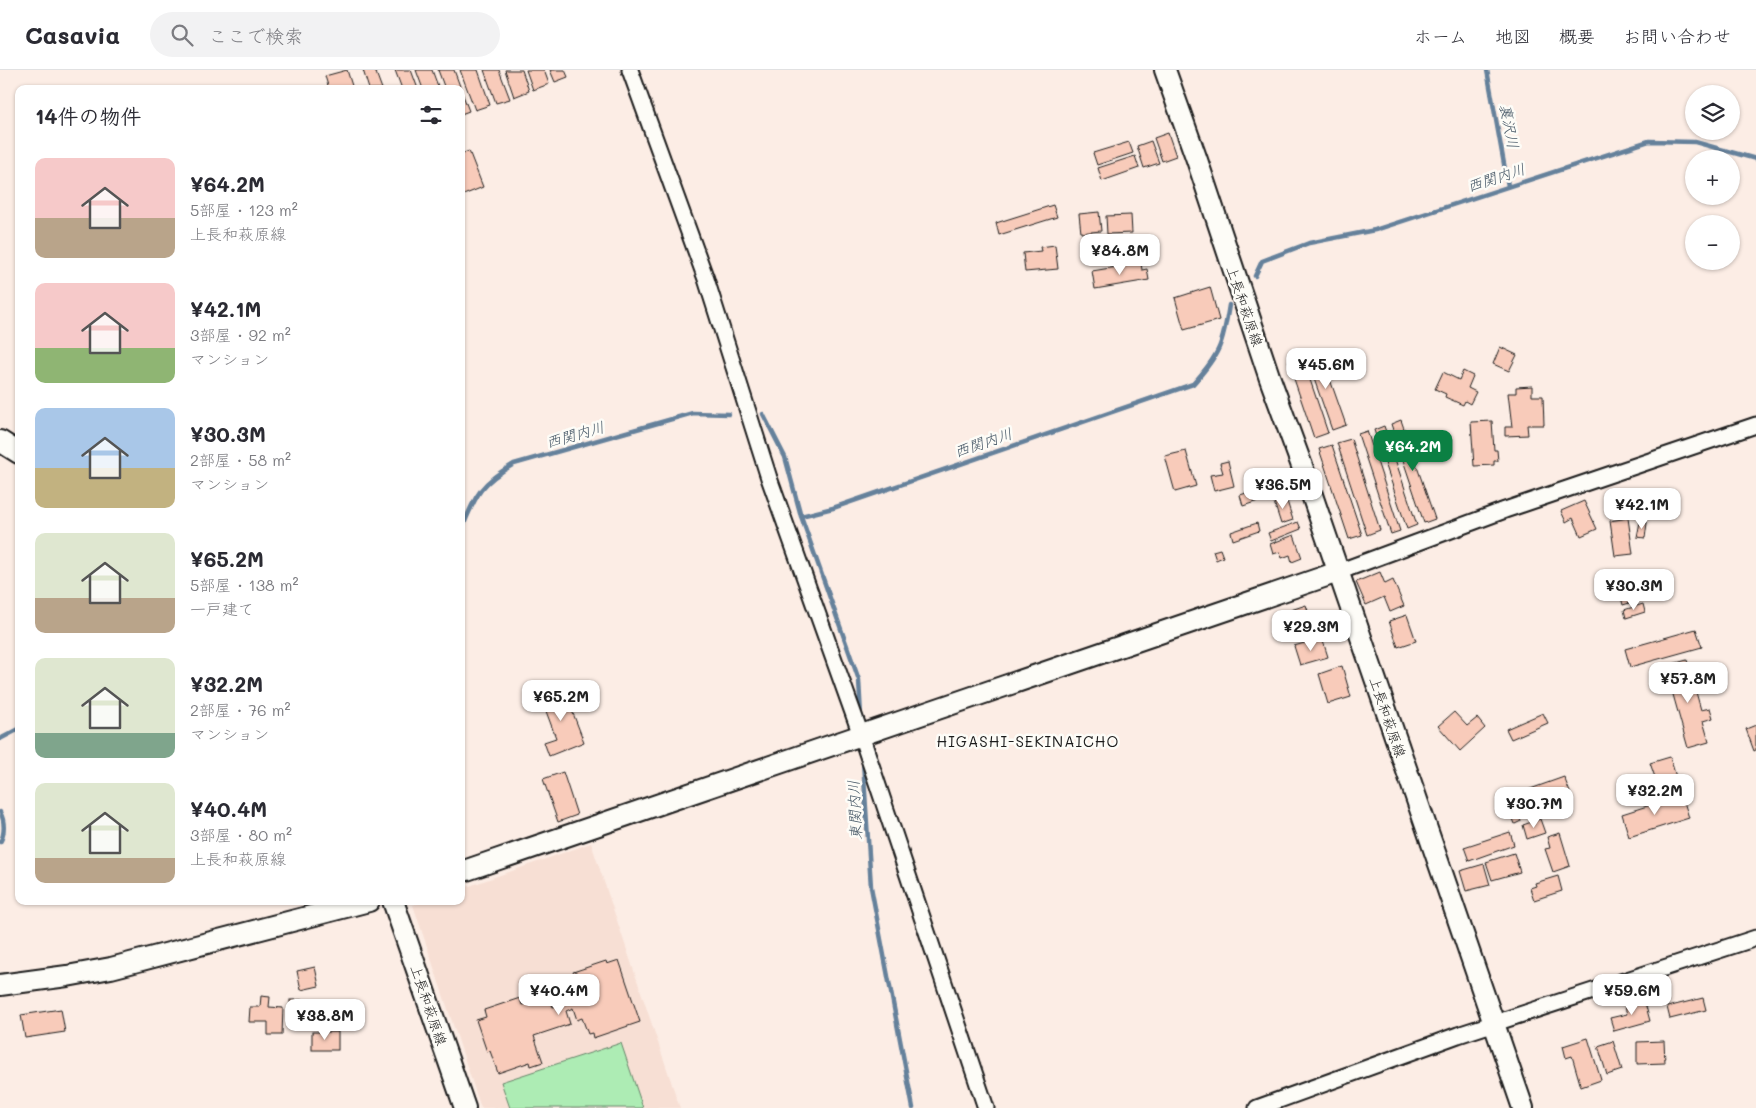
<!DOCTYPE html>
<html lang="ja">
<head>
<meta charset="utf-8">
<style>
	:root { --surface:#fff; --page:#f2f2f3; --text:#2b2b33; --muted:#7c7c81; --line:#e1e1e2; --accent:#0b8043 }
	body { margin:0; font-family:Mali,"Klee One",sans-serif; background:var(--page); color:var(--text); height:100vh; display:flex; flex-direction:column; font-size:19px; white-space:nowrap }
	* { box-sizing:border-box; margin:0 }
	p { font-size:16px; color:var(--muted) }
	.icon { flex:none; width:28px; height:28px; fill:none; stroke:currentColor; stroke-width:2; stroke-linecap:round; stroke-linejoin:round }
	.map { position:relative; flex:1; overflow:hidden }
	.side { position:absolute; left:15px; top:15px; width:450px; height:820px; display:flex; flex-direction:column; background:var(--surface); border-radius:10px; box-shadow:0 1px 4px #0004 }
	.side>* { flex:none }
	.fabs { position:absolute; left:1685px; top:15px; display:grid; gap:10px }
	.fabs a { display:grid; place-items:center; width:55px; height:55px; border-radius:50%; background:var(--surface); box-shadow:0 1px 4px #0004; font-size:25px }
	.price { position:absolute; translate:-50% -42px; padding:0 11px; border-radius:10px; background:#fff; color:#222; font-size:16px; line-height:32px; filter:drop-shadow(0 1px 2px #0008) }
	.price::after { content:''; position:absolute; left:50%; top:30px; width:15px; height:11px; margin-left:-8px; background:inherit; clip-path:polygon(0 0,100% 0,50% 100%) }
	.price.selected { background:var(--accent); color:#fff }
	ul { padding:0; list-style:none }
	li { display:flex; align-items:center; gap:15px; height:125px; padding:0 20px }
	li span { display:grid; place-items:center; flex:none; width:140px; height:100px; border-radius:10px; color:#555 }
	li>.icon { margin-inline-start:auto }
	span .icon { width:60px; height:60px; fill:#fffc; stroke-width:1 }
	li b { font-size:21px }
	h2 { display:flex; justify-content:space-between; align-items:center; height:60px; padding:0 20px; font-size:21px }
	header { display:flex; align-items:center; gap:30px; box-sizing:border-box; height:70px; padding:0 25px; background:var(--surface); border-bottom:1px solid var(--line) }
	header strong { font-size:24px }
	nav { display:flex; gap:28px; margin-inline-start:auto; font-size:18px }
	.search { width:350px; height:45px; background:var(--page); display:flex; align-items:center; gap:12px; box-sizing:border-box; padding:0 18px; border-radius:28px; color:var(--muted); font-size:19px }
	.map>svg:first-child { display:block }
	.built { fill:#f7dfd4 }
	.green { fill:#adecb4; stroke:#648468 }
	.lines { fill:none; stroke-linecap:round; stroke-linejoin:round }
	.stream { stroke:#65819b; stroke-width:4.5 }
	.building { fill:#f8cbba; stroke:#1c1c1c }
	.street-casing { stroke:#1c1c1c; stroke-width:19 }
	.secondary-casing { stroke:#1c1c1c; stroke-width:24 }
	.street { stroke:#fdfcf7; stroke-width:15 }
	.secondary { stroke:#fdfcf7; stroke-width:20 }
	.labels { text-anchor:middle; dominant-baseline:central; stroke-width:5; stroke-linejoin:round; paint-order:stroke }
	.street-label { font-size:14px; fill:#1c1c1c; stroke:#fdfcf7 }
	.water-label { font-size:15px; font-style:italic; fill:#465766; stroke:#fdfcf7 }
	.neighbourhood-label { font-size:15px; letter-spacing:1px; fill:#1c1c1c; stroke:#fdfcf7 }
</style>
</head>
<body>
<header>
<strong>Casavia</strong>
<div class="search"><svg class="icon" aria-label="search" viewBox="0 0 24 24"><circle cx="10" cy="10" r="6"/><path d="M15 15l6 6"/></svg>ここで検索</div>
<nav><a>ホーム</a><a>地図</a><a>概要</a><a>お問い合わせ</a></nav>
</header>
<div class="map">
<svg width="1756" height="1038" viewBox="0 0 1756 1038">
	<rect width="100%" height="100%" fill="#fcede5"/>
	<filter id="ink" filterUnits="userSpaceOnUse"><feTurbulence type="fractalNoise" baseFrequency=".02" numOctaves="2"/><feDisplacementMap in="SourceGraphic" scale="10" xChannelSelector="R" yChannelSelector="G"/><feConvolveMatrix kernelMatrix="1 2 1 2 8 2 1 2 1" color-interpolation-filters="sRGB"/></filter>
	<g filter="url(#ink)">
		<path class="built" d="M591 773 680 1038H481L413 835 425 831H461V819Z"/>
		<path class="green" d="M621 973 643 1038H510L501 1012Z"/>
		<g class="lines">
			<g class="stream">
				<path d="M1487 0 1508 116"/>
				<path d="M1255 206 1262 191 1309 173 1375 160 1649 71 1695 72 1756 89"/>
				<path d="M763 344 785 387 801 446 859 610 861 646"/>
				<path d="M801 446 833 438 1193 314C1220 284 1223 274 1229 235"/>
				<path d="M461 461C476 425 479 414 514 394L693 343 729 344"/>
				<path d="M0 669 19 659"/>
				<path d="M863 691 871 817 913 1038"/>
				<path d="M0 742C5 751 5 764 0 772"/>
			</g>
		</g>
		<g class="building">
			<path d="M347 0 353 19H329L325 6Z"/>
			<path d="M363 0H375L382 19H369Z"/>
			<path d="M395 0H411L418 19H402Z"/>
			<path d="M416 0H432L439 19H423Z"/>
			<path d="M438 0H454L461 19H445Z"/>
			<path d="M460 0H478L490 35 475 40Z"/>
			<path d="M484 0H499L510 29 496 33Z"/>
			<path d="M505 0H522L529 21 514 27Z"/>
			<path d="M526 0H544L549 14 533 20Z"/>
			<path d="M550 0H565L568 7 555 12Z"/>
			<path d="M461 20 469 41 461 44Z"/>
			<path d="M1168 63 1176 86 1162 91 1154 68Z"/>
			<path d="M1151 71 1159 93 1144 98 1137 76Z"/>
			<path d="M1129 72 1133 83 1097 95 1093 83Z"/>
			<path d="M469 81 483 117 461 126V84Z"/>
			<path d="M1135 86 1139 98 1102 111 1098 98Z"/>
			<path d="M1053 135 1057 147 999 165 996 153Z"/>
			<path d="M1099 142 1101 161 1081 163 1079 144Z"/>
			<path d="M1131 145 1132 163 1107 164 1106 146Z"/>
			<path d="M1089 173H1111V186L1089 187Z"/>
			<path d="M1055 175 1058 199 1025 202 1023 183 1041 181 1040 177Z"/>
			<path d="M1141 193 1142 200 1147 199 1149 210 1095 219 1092 201Z"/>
			<path d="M1210 217 1219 250 1184 260 1175 228Z"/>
			<path d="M1500 277 1517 285 1509 301 1493 294Z"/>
			<path d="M1320 281 1346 355 1332 360 1306 286Z"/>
			<path d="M1302 286 1328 363 1314 368 1288 291Z"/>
			<path d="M1463 301 1473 306 1468 318 1476 322 1470 334 1465 331 1463 335 1445 327 1446 324 1435 319 1443 302 1459 310Z"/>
			<path d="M1532 316V326H1543L1544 355H1527L1528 365 1505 366V357H1512L1508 323H1516V317Z"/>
			<path d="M1401 350 1435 449 1424 453 1391 354Z"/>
			<path d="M1492 351 1494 380H1497L1498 391H1494V395L1474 396 1471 352Z"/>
			<path d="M1384 356 1417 455 1407 459 1374 360Z"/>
			<path d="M1367 361 1400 461 1391 464 1358 364Z"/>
			<path d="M1351 369 1380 460 1367 465 1337 373Z"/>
			<path d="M1332 375 1362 465 1349 469 1319 379Z"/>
			<path d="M1186 381 1196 416 1175 422 1165 386Z"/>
			<path d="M1228 391 1234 416 1214 421 1210 405 1223 403 1220 393Z"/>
			<path d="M1266 417 1270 427 1243 436 1240 425Z"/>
			<path d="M1285 425 1293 450 1281 454 1273 429Z"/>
			<path d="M1584 431 1597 459 1581 466 1573 448 1566 452 1561 441Z"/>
			<path d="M1628 448 1633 484 1615 486 1610 451Z"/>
			<path d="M1298 452 1301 459 1271 471 1268 463Z"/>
			<path d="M1640 452 1647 453 1645 468 1637 467Z"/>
			<path d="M1257 453 1259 461 1233 470 1231 462Z"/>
			<path d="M1294 465 1302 488 1292 492 1290 485 1282 488 1280 482 1273 484 1270 474Z"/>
			<path d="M1220 479 1223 487 1216 490 1213 481Z"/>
			<path d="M1380 502 1385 514 1393 510 1404 536 1390 542 1384 527 1366 535 1356 512Z"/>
			<path d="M1631 503 1633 512 1621 514 1619 506Z"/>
			<path d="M1639 521 1642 529 1623 535 1621 527Z"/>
			<path d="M1643 534 1645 542 1626 548 1624 540Z"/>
			<path d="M1306 535 1316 565 1301 570 1299 564 1285 569 1282 558 1296 554 1291 540Z"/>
			<path d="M1407 545 1416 571 1398 577 1389 551Z"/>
			<path d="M1696 559 1702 577 1630 597 1625 579Z"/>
			<path d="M1322 568 1328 587 1300 595 1294 576Z"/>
			<path d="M1687 590 1701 640 1710 638 1713 648 1703 651 1709 672 1688 678 1665 596Z"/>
			<path d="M1342 596 1351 627 1328 634 1319 604Z"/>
			<path d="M563 617 584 672 549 686 544 672 556 668 540 625Z"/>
			<path d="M1454 642 1467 656 1477 648 1485 658 1460 681 1438 656Z"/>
			<path d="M1543 643 1548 653 1511 669 1506 659Z"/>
			<path d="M1756 655V680L1754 681 1746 659Z"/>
			<path d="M1670 687 1676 707 1657 713 1650 693Z"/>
			<path d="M563 702 577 745 558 752 543 709Z"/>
			<path d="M1564 707 1571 725 1519 744 1521 751 1515 754 1505 728Z"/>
			<path d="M1682 725 1689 748 1629 767 1622 744Z"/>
			<path d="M1540 749 1545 763 1527 769 1523 755Z"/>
			<path d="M1510 762 1514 775 1469 791 1464 777Z"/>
			<path d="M1560 763 1570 796 1553 802 1545 779 1550 778 1547 767Z"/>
			<path d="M1514 783 1520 802 1492 810 1486 792Z"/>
			<path d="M1484 794 1490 815 1466 821 1460 801Z"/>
			<path d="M1558 806 1562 821 1534 830 1530 818 1536 816 1535 813Z"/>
			<path d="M619 890 640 952 593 968 592 963 588 964 582 948 577 950 573 938 566 941 570 954 534 966 543 992 531 996 530 992 498 1003 490 981 487 982 476 950 486 947 484 940 520 928 522 935 549 926 553 937 571 931 567 920 574 917 570 906 574 905 573 902 606 891 607 894Z"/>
			<path d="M315 897 319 916 301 920 297 901Z"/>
			<path d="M261 926 270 927 269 937 283 938 282 965H268V952H249L250 937H260Z"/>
			<path d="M1703 928 1706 940 1670 949 1667 937Z"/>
			<path d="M1644 929 1650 951 1614 961 1610 948 1627 944 1624 934Z"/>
			<rect x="290" y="930" width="24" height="16"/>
			<path d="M61 939 65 962 25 968 21 945Z"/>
			<rect x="312" y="962" width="26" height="18"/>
			<path d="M1588 968 1601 1010 1581 1017 1572 986 1566 988 1563 976Z"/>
			<path d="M1613 971 1622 1000 1607 1005 1598 976Z"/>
			<path d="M1664 971 1665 993 1637 994V972Z"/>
		</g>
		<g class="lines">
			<defs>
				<g id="street">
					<path d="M630 0 706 209 769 408 861 665 986 1038"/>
					<path d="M1338 502 1505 440 1756 355"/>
					<path d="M1257 1038 1458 965 1756 868"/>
				</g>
				<g id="secondary">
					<path d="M1165 0 1197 90 1269 306 1302 396 1523 1038"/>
					<path d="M0 371 19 383"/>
					<path d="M461 802 1338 502"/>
					<path d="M393 831 465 1038"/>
					<path d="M0 915 67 906 111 898 369 831"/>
				</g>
			</defs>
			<use href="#street" class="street-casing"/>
			<use href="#secondary" class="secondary-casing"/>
			<use href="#street" class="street"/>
			<use href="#secondary" class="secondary"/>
		</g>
	</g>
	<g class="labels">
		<g class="street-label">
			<text transform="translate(1245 236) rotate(71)">上長和萩原線</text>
			<text transform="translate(1388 647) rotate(71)">上長和萩原線</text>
			<text transform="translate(429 935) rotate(71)">上長和萩原線</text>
		</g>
		<g class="water-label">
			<text transform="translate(1510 56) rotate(79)">裏沢川</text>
			<text transform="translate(1496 107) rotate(-18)">西関内川</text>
			<text transform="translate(575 364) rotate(-16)">西関内川</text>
			<text transform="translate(983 372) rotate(-19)">西関内川</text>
			<text transform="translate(854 740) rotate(-93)">東関内川</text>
		</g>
		<g class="neighbourhood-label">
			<text x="1028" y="671">HIGASHI-SEKINAICHO</text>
		</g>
	</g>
</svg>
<div class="fabs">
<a><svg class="icon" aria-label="layers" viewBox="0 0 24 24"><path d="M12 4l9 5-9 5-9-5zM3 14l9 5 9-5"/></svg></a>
<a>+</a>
<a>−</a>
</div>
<b class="price" style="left:1120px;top:206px">¥84.8M</b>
<b class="price" style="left:1326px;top:320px">¥45.6M</b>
<b class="price selected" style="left:1413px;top:402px">¥64.2M</b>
<b class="price" style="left:1283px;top:440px">¥36.5M</b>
<b class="price" style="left:1642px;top:460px">¥42.1M</b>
<b class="price" style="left:1634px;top:541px">¥30.3M</b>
<b class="price" style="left:1311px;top:582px">¥29.3M</b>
<b class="price" style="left:1688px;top:634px">¥57.8M</b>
<b class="price" style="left:561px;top:652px">¥65.2M</b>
<b class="price" style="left:1655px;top:746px">¥32.2M</b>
<b class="price" style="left:1534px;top:759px">¥30.7M</b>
<b class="price" style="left:559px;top:946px">¥40.4M</b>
<b class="price" style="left:1632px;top:946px">¥59.6M</b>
<b class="price" style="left:325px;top:971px">¥38.8M</b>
<section class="side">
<h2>14件の物件<svg class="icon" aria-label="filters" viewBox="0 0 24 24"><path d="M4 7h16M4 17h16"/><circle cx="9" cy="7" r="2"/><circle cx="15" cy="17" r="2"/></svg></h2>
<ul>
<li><span style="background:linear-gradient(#f6c9c9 60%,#b9a48a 0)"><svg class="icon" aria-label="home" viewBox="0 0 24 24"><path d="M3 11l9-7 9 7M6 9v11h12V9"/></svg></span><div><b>¥64.2M</b><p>5部屋 · 123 m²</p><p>上長和萩原線</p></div></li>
<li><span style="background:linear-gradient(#f6c9c9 65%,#8fb573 0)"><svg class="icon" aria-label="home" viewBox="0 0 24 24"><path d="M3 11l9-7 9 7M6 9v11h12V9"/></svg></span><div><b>¥42.1M</b><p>3部屋 · 92 m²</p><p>マンション</p></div></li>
<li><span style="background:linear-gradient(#a9c7e8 60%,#c2b280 0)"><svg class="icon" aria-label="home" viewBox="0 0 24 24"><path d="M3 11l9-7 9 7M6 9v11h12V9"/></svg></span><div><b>¥30.3M</b><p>2部屋 · 58 m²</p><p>マンション</p></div></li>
<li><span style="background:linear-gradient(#dfe7d0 65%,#b9a48a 0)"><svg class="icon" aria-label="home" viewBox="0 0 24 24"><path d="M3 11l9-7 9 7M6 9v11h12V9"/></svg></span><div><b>¥65.2M</b><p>5部屋 · 138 m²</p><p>一戸建て</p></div></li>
<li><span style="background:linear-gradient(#dfe7d0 75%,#7fa58c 0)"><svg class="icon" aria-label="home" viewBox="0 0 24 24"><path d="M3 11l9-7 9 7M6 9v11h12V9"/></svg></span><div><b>¥32.2M</b><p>2部屋 · 76 m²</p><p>マンション</p></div></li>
<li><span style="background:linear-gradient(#dfe7d0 75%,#b9a48a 0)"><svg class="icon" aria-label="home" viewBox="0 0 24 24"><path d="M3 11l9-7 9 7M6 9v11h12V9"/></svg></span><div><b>¥40.4M</b><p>3部屋 · 80 m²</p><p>上長和萩原線</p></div></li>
</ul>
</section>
</div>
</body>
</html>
